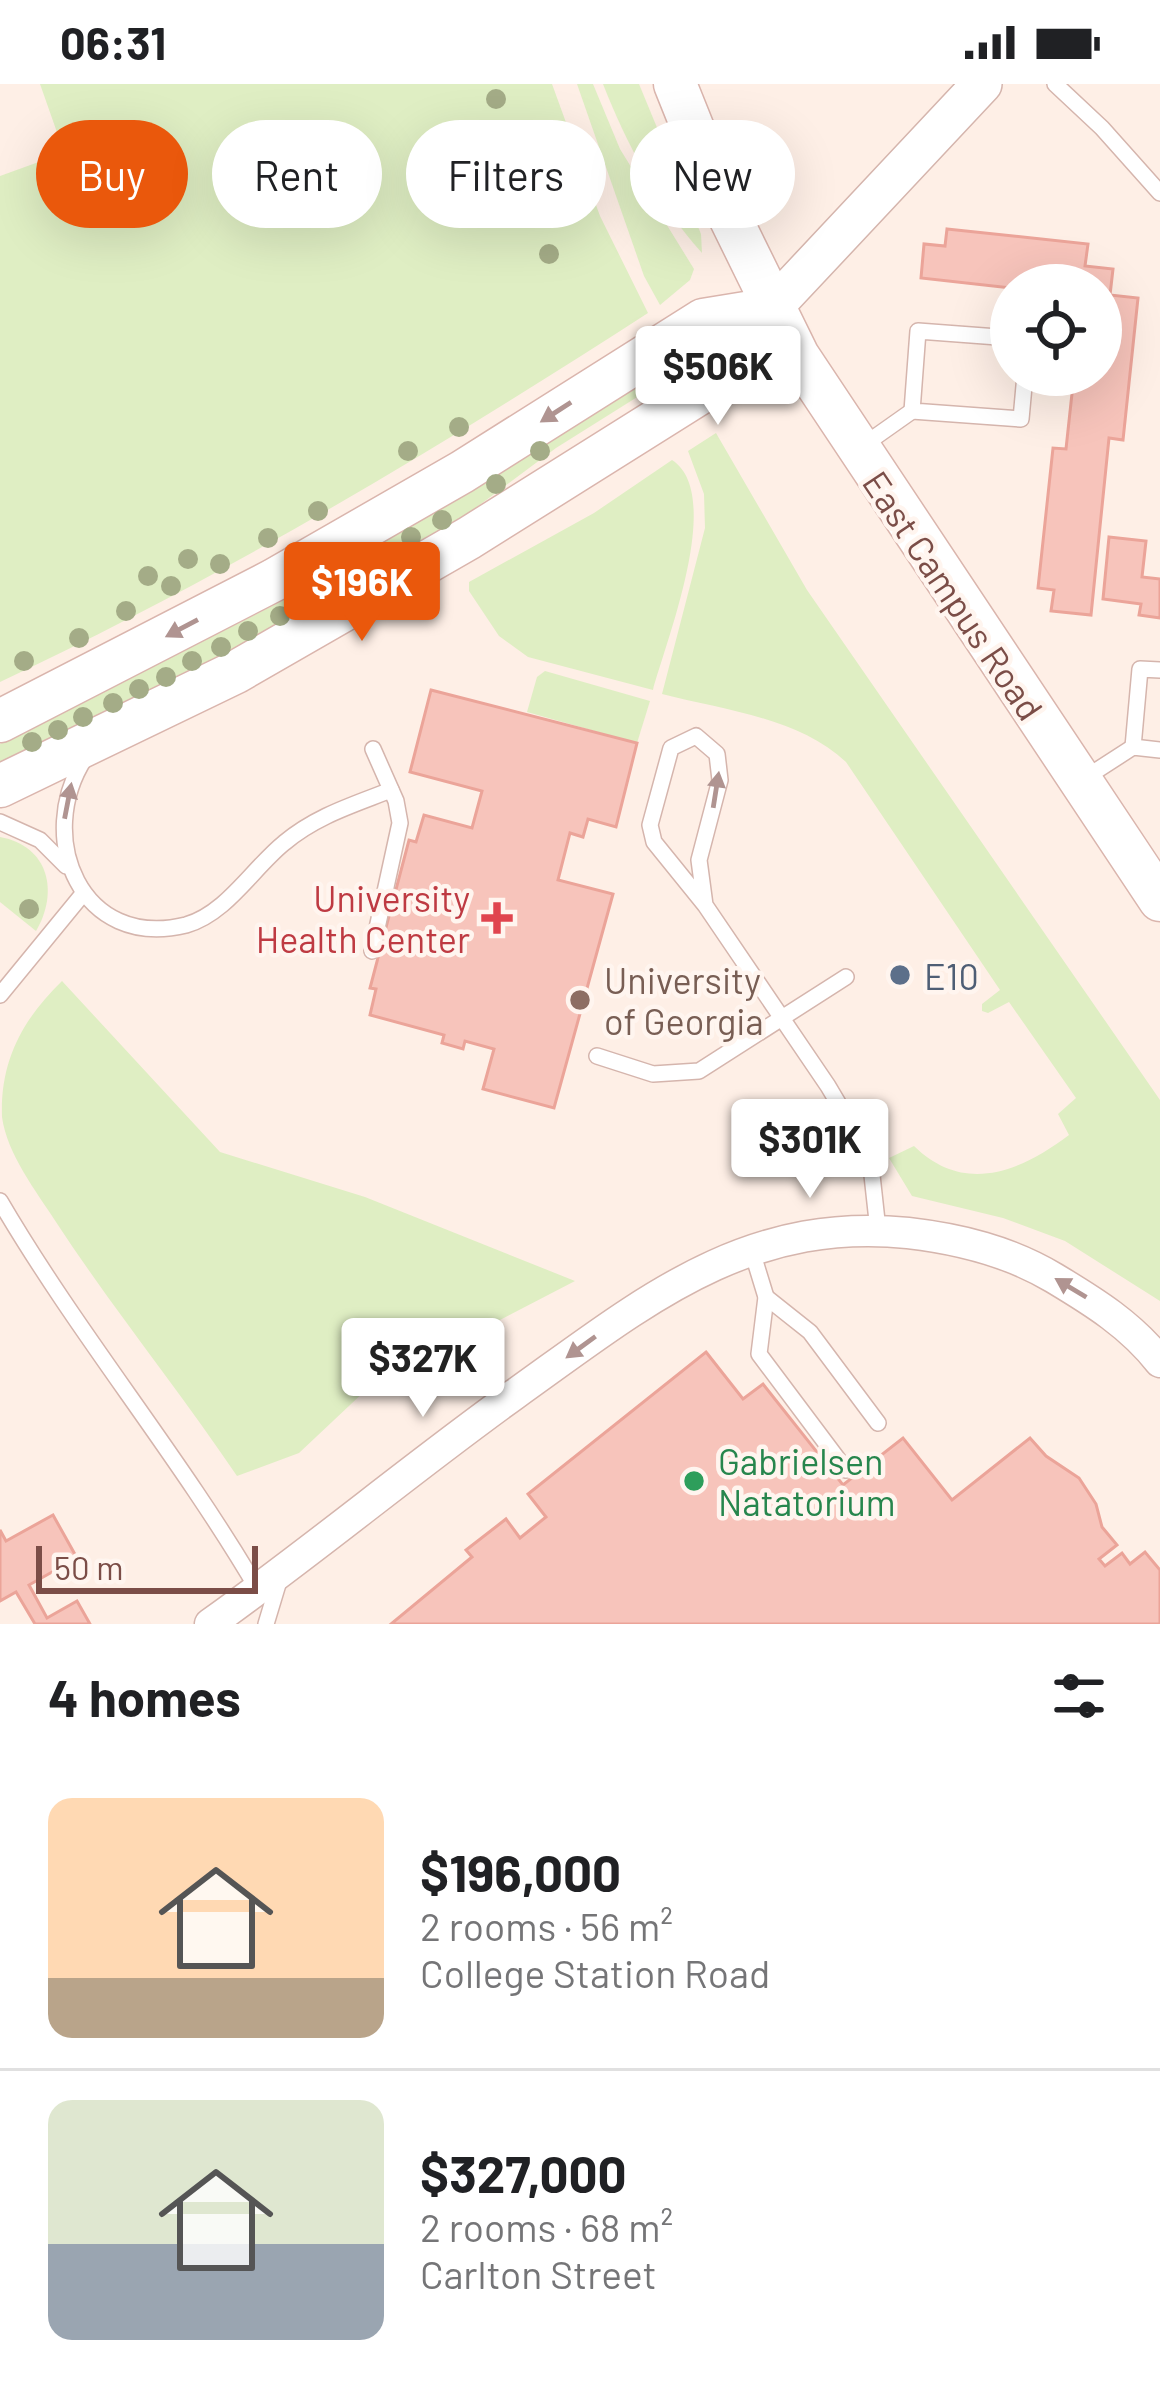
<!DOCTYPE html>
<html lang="en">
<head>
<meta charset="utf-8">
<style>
	:root { --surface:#fff; --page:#f2f2f2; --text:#202124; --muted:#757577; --line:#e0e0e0; --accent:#ea580c }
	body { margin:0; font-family:Barlow,sans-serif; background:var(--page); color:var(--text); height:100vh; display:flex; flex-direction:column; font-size:45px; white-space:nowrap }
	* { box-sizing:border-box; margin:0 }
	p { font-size:39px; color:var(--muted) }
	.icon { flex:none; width:66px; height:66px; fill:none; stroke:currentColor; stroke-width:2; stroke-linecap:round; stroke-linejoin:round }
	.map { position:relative; height:1540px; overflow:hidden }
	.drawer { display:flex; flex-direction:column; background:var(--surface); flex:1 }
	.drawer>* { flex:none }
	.hud { position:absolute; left:36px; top:36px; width:1089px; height:108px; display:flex; gap:24px }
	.fabs { position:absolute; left:990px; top:180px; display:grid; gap:24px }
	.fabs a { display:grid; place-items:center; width:132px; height:132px; border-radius:50%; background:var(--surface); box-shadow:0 12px 48px #0002; font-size:60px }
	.scale { position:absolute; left:36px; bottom:30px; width:222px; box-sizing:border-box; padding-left:12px; border:6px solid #7b4d47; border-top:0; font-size:33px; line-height:42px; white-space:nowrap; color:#7b4d47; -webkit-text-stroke:9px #fff5ef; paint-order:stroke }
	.price { position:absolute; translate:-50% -102px; padding:0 27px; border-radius:12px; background:#fff; color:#222; font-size:39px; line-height:78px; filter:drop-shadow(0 3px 6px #0008) }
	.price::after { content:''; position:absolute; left:50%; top:72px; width:36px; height:27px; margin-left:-18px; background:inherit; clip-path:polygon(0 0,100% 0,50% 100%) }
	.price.on { background:var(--accent); color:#fff }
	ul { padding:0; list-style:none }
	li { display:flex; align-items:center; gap:36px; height:300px; padding:0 48px }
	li+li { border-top:3px solid var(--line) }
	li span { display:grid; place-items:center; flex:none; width:336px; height:240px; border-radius:24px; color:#555 }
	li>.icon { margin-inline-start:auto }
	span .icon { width:144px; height:144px; fill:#fffc; stroke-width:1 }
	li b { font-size:51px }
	h2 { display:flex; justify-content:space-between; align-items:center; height:144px; padding:0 48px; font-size:51px }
	.pill { padding:0 42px; border-radius:54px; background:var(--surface); box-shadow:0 12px 48px #0002; font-size:42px; line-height:108px }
	.pill.on { background:var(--accent); color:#fff }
	.status { display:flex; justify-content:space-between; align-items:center; height:84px; padding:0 60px; background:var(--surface); direction:ltr }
	.status svg { height:33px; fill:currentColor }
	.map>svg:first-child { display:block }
	.green { fill:#dfeec3 }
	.building { fill:#f7c4bb; stroke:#eba499; stroke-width:3 }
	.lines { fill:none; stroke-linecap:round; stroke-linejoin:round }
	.service-casing { stroke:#d5b5ad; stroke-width:18 }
	.minor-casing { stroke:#d5b5ad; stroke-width:33 }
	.tertiary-casing { stroke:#d5b5ad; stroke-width:42 }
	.secondary-casing { stroke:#dab5ad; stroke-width:45 }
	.service { stroke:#fff; stroke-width:15 }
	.minor { stroke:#fff; stroke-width:30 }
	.tertiary { stroke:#fff; stroke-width:39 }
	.secondary { stroke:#fff; stroke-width:42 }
	.tree { fill:#a4ac87 }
	.oneway { fill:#b09491 }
	.health-dot { fill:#e0444e; stroke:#fff5ef; stroke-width:4.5 }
	.service-dot { fill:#5c6f8a; stroke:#fff5ef; stroke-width:4.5 }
	.education-dot { fill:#8d6e63; stroke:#fff5ef; stroke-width:4.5 }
	.leisure-dot { fill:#2e9e5b; stroke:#fff5ef; stroke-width:4.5 }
	.labels { text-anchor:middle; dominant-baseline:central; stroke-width:9; stroke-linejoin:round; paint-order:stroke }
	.street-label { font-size:36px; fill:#7b4d47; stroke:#fff5ef }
	.health-label { font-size:36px; fill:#be3a42; stroke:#fff5ef; text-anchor:end }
	.service-label { font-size:36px; fill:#4e5e75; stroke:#fff5ef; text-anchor:start }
	.education-label { font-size:36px; fill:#785e54; stroke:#fff5ef; text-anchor:start }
	.leisure-label { font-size:36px; fill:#27864d; stroke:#fff5ef; text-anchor:start }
</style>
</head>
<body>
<div class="status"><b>06:31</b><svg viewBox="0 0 49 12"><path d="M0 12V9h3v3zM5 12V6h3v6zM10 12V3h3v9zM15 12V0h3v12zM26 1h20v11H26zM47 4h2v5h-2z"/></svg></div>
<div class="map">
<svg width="1160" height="1540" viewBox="0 0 1160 1540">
	<rect width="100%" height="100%" fill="#feefe6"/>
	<g class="green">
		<path d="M40 0H552L600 132 648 229C439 364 226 492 0 598V92L58 71 55 60 59 54Z"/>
		<path d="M577 0H593L620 65 694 185 690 196 660 221 644 192Z"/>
		<path d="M603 0H639L701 150 702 169C658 120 627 61 603 0Z"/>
		<path d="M651 288 658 300 556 364 446 446 248 560 0 681V660L280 518Z"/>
		<path d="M716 349 807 506 1160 1016V1217L1065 1157 1003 1134 912 1112 889 1074 914 1062C964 1111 1020 1088 1069 1051L1058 1030 1076 1014 1009 918 988 929 982 927V920L1000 906 846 678C798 633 723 626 662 610L705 444 704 410 688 367Z"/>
		<path d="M672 376C725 410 666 557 653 606L528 573 499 552 469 507V498L594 429Z"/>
		<path d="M545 587 650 617 637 659 527 628 537 593Z"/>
		<path d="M0 753C49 762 59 808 36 847L0 818Z"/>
		<path d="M62 897 220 1068 365 1113 575 1197 367 1305 299 1369 237 1392C179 1306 113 1225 56 1138 36 1107 7 1070 2 1033 0 976 23 935 62 897Z"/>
	</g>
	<g class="building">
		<path d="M947 145 1088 160 1085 182 1113 185 1110 211 1138 214 1123 356 1109 354 1091 531 1051 527 1054 506 1038 504 1053 364 1066 365 1074 291H1101V201L1011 204 921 194 924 160 945 162Z"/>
		<path d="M1109 453 1146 457 1142 493 1160 495V534L1139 531 1141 520 1103 515Z"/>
		<path d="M431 606 637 659 616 743 588 735 583 753 570 749 558 796 613 810 554 1024 483 1005 494 965 465 957 463 965 442 959 444 951 370 931 376 905 370 904 409 756 416 758 424 731 472 744 482 707 410 688Z"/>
		<path d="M706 1268 743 1315 763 1300 843 1401 903 1354 952 1416 1030 1354 1046 1372 1079 1394 1096 1420 1102 1443 1117 1461 1099 1475 1105 1482 1122 1469 1130 1480 1145 1468 1160 1486V1540H391L472 1473 466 1466 506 1435 520 1454 546 1433 528 1410Z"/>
		<path d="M53 1431 77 1474 29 1501 47 1534 77 1517 90 1540H35L16 1508 0 1517V1446L6 1457Z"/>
	</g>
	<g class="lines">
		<defs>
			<g id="service">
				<path d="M1055 0 1102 44 1160 109"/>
				<path d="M1011 254 918 247 912 327 1021 335 1025 291"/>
				<path d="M861 363 912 327"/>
				<path d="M1133 663 1140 585 1160 586"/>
				<path d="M85 674C34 753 81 867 186 841 226 830 253 784 284 759 316 732 353 721 391 706"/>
				<path d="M1082 696 1133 663 1160 666"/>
				<path d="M0 738 40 756 66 782"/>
				<path d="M705 821 699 776 720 696 717 670 696 652 671 664 650 741 654 758 705 821 828 1002 870 1073 878 1146"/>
				<path d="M372 867 400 739 396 717 373 665"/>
				<path d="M0 911 82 811"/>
				<path d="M597 972 653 990 699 987 846 893"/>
				<path d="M0 1117C79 1252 179 1371 258 1506"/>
				<path d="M751 1164 766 1213 759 1270 846 1386"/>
				<path d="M766 1213 810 1248 878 1339"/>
				<path d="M266 1540 279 1497"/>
			</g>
			<path id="minor" d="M210 1540C314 1466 412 1384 515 1310 640 1221 744 1132 908 1149 960 1155 1009 1167 1054 1194 1094 1218 1131 1241 1160 1278"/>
			<path id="tertiary" d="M771 225 982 0"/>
			<g id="secondary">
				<path d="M675 0 722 117 798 272 1160 816"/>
				<path d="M0 637 274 496 462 388 703 236 771 225"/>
				<path d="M0 702 236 588 469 454 735 287 771 225"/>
			</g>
		</defs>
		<use href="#service" class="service-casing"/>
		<use href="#minor" class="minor-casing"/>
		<use href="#tertiary" class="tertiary-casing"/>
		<use href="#secondary" class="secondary-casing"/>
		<use href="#service" class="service"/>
		<use href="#minor" class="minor"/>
		<use href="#tertiary" class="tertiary"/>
		<use href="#secondary" class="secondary"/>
	</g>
	<g class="tree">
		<circle cx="496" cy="15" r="10"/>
		<circle cx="509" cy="55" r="10"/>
		<circle cx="521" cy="93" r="10"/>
		<circle cx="535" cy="131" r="10"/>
		<circle cx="549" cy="170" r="10"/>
		<circle cx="459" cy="343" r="10"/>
		<circle cx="408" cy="367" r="10"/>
		<circle cx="540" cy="367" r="10"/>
		<circle cx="496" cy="400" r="10"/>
		<circle cx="318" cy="427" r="10"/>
		<circle cx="442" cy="436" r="10"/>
		<circle cx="411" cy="453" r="10"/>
		<circle cx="268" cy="454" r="10"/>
		<circle cx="387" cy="469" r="10"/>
		<circle cx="188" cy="475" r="10"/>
		<circle cx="220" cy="480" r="10"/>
		<circle cx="357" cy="486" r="10"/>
		<circle cx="148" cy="492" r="10"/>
		<circle cx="331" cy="501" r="10"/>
		<circle cx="171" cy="502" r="10"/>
		<circle cx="305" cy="515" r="10"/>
		<circle cx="126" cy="527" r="10"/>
		<circle cx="280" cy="532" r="10"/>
		<circle cx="248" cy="547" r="10"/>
		<circle cx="79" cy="554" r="10"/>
		<circle cx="221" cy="563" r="10"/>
		<circle cx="24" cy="577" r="10"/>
		<circle cx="192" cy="577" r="10"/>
		<circle cx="166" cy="593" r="10"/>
		<circle cx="139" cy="605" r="10"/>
		<circle cx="113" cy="619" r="10"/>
		<circle cx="83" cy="633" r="10"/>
		<circle cx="58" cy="646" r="10"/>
		<circle cx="32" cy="658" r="10"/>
		<circle cx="29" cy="825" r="10"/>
	</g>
	<defs><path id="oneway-solid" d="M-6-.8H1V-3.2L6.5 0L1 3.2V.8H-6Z" transform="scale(3)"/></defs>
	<g class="oneway">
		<use href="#oneway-solid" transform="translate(556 328) rotate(147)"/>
		<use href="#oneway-solid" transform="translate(182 544) rotate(152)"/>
		<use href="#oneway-solid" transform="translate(716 706) rotate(-81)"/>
		<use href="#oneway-solid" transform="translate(68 717) rotate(-79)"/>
		<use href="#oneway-solid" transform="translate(1071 1204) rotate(-149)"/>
		<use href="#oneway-solid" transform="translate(581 1263) rotate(144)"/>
	</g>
	<path class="health-dot" d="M491 816h12v12h12v12h-12v12h-12v-12h-12v-12h12z"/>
	<circle class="service-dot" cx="900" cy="891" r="12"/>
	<circle class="education-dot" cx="580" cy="916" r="12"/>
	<circle class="leisure-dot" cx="694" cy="1397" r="12"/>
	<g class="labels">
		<g class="street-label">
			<text transform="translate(954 511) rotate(56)">East Campus Road</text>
		</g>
		<g class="health-label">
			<text x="470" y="813">University<tspan x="470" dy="41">Health Center</tspan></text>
		</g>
		<g class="service-label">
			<text x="924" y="891">E10</text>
		</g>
		<g class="education-label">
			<text x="604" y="895">University<tspan x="604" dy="41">of Georgia</tspan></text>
		</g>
		<g class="leisure-label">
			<text x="718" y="1376">Gabrielsen<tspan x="718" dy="41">Natatorium</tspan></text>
		</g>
	</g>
</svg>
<div class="fabs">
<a><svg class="icon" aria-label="locate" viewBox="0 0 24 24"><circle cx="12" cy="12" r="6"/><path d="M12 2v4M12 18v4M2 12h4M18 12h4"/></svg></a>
</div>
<div class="scale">50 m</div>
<b class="price" style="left:718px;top:344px">$506K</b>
<b class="price on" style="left:362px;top:560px">$196K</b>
<b class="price" style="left:810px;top:1117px">$301K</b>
<b class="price" style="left:423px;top:1336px">$327K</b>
<div class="hud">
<a class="pill on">Buy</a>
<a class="pill">Rent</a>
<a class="pill">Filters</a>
<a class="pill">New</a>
</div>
</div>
<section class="drawer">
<h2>4 homes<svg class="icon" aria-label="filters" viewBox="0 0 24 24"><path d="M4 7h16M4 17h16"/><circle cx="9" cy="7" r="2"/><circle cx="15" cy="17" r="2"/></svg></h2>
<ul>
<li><span style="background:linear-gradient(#ffd9b3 75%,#b9a48a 0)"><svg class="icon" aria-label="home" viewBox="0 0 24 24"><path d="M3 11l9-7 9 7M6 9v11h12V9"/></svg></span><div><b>$196,000</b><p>2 rooms · 56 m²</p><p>College Station Road</p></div></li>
<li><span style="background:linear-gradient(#dfe7d0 60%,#9aa5b1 0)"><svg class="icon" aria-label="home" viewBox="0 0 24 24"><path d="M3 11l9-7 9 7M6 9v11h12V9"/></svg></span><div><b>$327,000</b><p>2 rooms · 68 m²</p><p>Carlton Street</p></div></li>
</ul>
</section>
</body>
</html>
